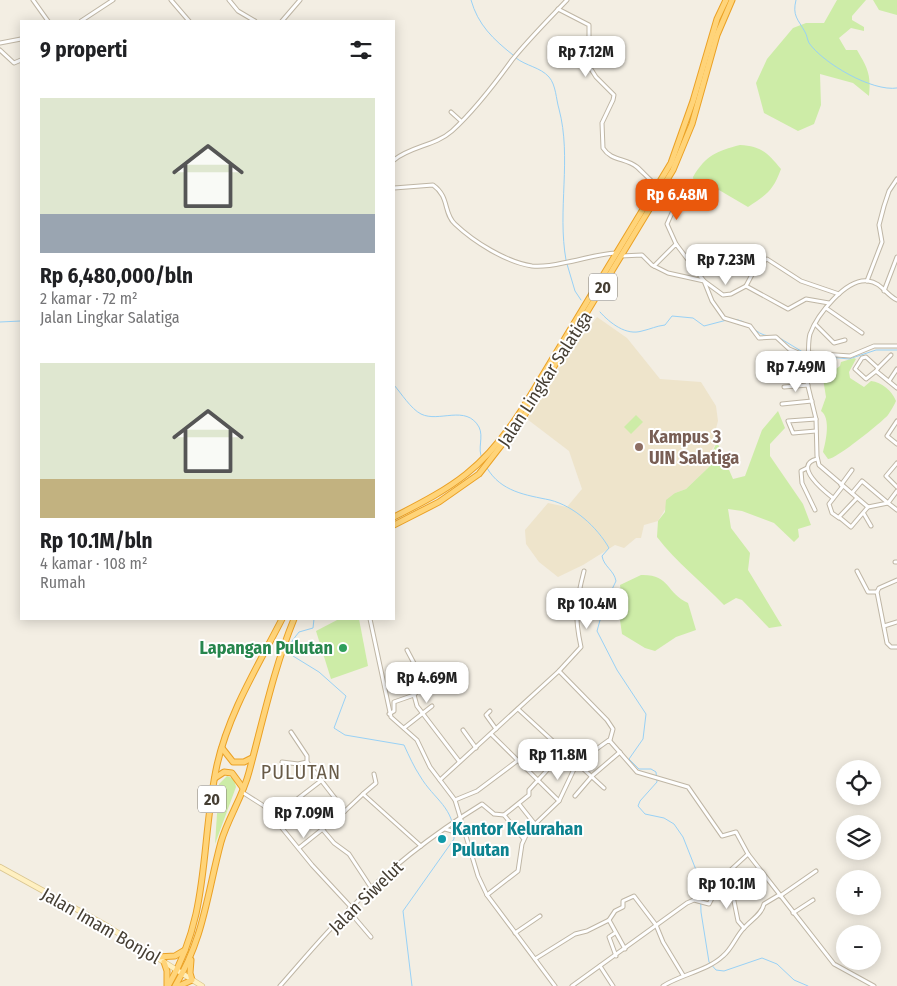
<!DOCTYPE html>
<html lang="id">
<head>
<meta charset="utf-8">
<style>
	:root { --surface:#fff; --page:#f6f6f6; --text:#202124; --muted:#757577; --accent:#ea580c }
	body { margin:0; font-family:"Fira Sans Condensed",sans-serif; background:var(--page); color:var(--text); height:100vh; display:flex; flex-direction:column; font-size:19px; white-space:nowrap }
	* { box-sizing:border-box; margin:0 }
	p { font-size:16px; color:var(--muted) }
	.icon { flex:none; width:28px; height:28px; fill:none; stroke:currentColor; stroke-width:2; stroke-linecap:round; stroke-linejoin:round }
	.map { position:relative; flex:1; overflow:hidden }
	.drawer { position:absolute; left:20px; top:20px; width:375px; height:600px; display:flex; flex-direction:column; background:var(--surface); border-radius:0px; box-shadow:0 2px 12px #0003 }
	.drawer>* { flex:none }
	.fabs { position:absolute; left:836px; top:760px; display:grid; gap:10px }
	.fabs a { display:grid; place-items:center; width:45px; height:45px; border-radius:50%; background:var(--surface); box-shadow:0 2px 12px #0003; font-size:25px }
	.price { position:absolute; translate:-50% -42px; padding:0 11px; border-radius:10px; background:#fff; color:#222; font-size:16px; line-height:32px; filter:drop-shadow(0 1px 2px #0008) }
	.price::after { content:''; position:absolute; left:50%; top:30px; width:15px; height:11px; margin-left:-8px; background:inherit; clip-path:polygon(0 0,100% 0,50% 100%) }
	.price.on { background:var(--accent); color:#fff }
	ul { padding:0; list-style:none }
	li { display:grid; align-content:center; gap:10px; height:265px; padding:0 20px }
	li span { display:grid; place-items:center; height:155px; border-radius:0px; color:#555 }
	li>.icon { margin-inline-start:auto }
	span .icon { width:90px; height:90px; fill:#fffc; stroke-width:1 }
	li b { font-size:21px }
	h2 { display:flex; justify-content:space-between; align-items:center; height:60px; padding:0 20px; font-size:21px }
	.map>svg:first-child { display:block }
	.education { fill:#eee4cb }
	.green { fill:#cdeca7 }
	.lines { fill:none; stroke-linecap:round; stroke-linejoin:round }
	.stream { stroke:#98d1f6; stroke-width:1 }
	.minor-casing { stroke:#bfb6a5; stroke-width:5 }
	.secondary-casing { stroke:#dac690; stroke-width:6 }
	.trunk-casing { stroke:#eba125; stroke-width:7 }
	.minor { stroke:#fff; stroke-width:3 }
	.secondary { stroke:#fff0c1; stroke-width:4.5 }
	.trunk { stroke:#ffd479; stroke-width:5 }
	.education-dot { fill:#8d6e63; stroke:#fff; stroke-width:2 }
	.leisure-dot { fill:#2e9e5b; stroke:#fff; stroke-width:2 }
	.culture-dot { fill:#0f9aa8; stroke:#fff; stroke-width:2 }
	.labels { text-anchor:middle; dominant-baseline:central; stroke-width:4; stroke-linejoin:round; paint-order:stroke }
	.shield { fill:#fff; stroke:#7d7870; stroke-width:1 }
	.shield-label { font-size:16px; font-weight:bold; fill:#453e33 }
	.street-label { font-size:18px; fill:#453e33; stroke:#fff }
	.education-label { font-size:18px; font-weight:bold; fill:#785e54; stroke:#fff; text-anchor:start }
	.leisure-label { font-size:18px; font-weight:bold; fill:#27864d; stroke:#fff; text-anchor:end }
	.culture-label { font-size:18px; font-weight:bold; fill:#0d838f; stroke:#fff; text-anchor:start }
	.quarter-label { font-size:20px; letter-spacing:1px; fill:#695c49; stroke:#fff }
</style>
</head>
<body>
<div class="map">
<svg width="897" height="986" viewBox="0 0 897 986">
	<rect width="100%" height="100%" fill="#f3eee3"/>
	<path class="education" d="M597 317 627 338 660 379 701 382 716 406 718 421 714 436 717 442 711 451 710 466 686 489 675 493 658 521 644 525 641 538H636L624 548 615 545 583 565 558 577 539 562 526 544 525 530 548 503 567 507 582 489 569 451 527 419 566 357Z"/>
	<g class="green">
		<path d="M837 0H866L852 16V20L864 27V31L851 28 839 38 846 50H857C868 69 871 74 869 96L853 83 820 74 821 105 814 124 798 131 764 113 756 83 767 59 793 28 806 23H824Z"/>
		<path d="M873 0H897V15L879 10Z"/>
		<path d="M740 145C761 146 768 153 781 169 773 191 767 194 748 207L719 190 695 208 686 200 694 183 693 177C706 155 717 151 740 145Z"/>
		<path d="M854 358 856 359 849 372 850 378 864 387 871 381C882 382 892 391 896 401 894 406 891 410 888 415 882 422 835 460 828 459L823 452C826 441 831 418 821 411L826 397 821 366 826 363 833 371 840 366 841 362Z"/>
		<path d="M778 411 785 428 770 444V456L803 504 811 525 798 529 799 537 794 542 774 523 742 511 728 509 731 528 750 553 748 570 782 626 769 628 742 600 736 598 724 605C702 582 676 562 657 537L658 521 665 512 666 500 675 493 686 489 710 466 708 461 717 442 733 479 745 476 762 430Z"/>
		<path d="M636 415 643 422 631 434 624 427Z"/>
		<path d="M641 575C670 574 666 593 688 603L696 630 676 637 655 651 645 648 622 634 620 620 624 613 620 585Z"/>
		<path d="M339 619H359L368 666 331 679 316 631Z"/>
		<path d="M227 776 234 779 236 787 215 844 219 784Z"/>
	</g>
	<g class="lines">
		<g class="stream">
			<path d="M471 0C478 25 493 39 513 55"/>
			<path d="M796 0C792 16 798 19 805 32 807 35 807 39 809 43 823 63 872 92 897 88"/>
			<path d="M516 58C526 66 540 67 549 77 556 85 556 99 559 109 572 158 557 210 566 260"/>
			<path d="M567 264 575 291 581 300"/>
			<path d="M600 312C610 323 626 336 642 331 651 329 656 326 665 325L672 316 693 318 704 326 727 320"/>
			<path d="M731 319C750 319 754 335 769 336"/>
			<path d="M0 322 21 321"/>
			<path d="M778 337 806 354"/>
			<path d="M810 355 849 359 876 350H897"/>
			<path d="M394 385C401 393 411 409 421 414 439 423 466 404 479 427 484 437 477 449 482 458"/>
			<path d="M487 468C501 492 526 495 550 500 574 506 597 527 609 548L602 556C604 567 614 570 616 581L604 606 597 631 617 670 646 714 643 739 629 759 639 769H651L656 772 657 782 640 801 638 806 645 814 664 818 674 824 683 837 700 880 701 912 709 962 716 970 724 971 762 958 777 964 794 980 808 986"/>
			<path d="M314 619 313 628 299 632 292 641 293 656 319 672 346 696 334 728 345 735 404 745C409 756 414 767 420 776 434 800 455 807 454 839L403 911 412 986"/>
		</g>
		<defs>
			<g id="minor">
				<path d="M33 0 48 21"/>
				<path d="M171 0 189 21"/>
				<path d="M229 0 238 11 255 21"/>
				<path d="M558 9 589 25V66L596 77 614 95 613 100 602 123 603 148C611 161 626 158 637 167 644 173 650 181 658 186"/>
				<path d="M81 21 113 0"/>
				<path d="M282 21 300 0"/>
				<path d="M0 43 21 39"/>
				<path d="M0 50 14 63 21 60"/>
				<path d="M451 112 461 121"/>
				<path d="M394 160C411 146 435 146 452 131 475 110 494 85 512 60 529 39 549 19 567 0"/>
				<path d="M394 188 433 185C450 197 443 213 455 224 474 242 506 262 532 266 542 267 554 265 563 263 581 260 597 254 616 253"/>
				<path d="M661 192 676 204 685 206"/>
				<path d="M676 244 667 224 676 204"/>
				<path d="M621 256 642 255 652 265 668 273 704 281 712 301 724 318 750 326 759 338 776 337 789 349 808 357 807 382 816 419 817 456 819 465 868 507 888 503 897 510"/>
				<path d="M692 264 704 253"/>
				<path d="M654 266 676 244 704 281 723 295 731 294 746 286 756 267 767 259 801 281 839 294"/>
				<path d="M867 281 882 242 879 225 884 206 889 191 897 179"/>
				<path d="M746 286 788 309 806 299 829 303"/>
				<path d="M884 291 897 257"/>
				<path d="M826 308 862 333"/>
				<path d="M815 324 834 343 845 340"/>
				<path d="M808 353 850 356 874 346H897"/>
				<path d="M808 357C809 350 808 341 810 334 817 315 846 278 868 281 881 282 886 295 897 300"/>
				<path d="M878 368 891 355"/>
				<path d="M876 371 878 368 866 357 862 358 855 369 866 379 876 371 897 388"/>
				<path d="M778 372 807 370"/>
				<path d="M889 381 897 369"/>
				<path d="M784 387 808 385"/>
				<path d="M782 404 812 401"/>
				<path d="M897 421 887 436 897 444"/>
				<path d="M816 431 793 433 788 421 816 419"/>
				<path d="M817 459C792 465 824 491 833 498"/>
				<path d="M897 463 886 476 897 487"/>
				<path d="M807 468 801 471 802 483 815 510"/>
				<path d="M841 485 852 470"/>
				<path d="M852 493 862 481 888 503 897 491"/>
				<path d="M857 498 839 517 851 527 868 507"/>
				<path d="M864 514 871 526"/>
				<path d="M839 518 832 513 829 504 843 486"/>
				<path d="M895 562H897"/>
				<path d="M857 571 868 592H877"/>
				<path d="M897 580 879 588 877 592 887 643 891 647H897"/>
				<path d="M370 619 391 717 417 740 430 767 455 800 478 876 487 895 555 986"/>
				<path d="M884 626 897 622"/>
				<path d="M407 650 417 669 415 672 421 688 414 695 417 706 459 761"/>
				<path d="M559 671 581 647C574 615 576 602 584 571"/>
				<path d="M518 709 604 788"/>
				<path d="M490 711 486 715 496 729"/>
				<path d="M389 714 394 711V702L414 695"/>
				<path d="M404 728 432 706"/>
				<path d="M463 730 476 748"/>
				<path d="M291 732 307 756V762L345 811 363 794 421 846"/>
				<path d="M491 734 559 801"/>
				<path d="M282 762 298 764 307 762"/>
				<path d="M440 780 559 671 607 720 613 729 610 740"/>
				<path d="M242 792 264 806 312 865 351 907"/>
				<path d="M363 794 376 783 374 774"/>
				<path d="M575 796 593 775 620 752"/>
				<path d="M455 800 477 791 517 761"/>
				<path d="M519 804 534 823"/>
				<path d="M504 815 529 795V790L550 767"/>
				<path d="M274 817 322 780"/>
				<path d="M445 829 466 835"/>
				<path d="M323 830 334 843 349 854 372 889"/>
				<path d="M299 848 345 811"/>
				<path d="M721 882 734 901 738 921 744 928"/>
				<path d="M487 895 518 871 522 844 528 831 559 801 577 763 609 740 637 772 688 787 722 836 736 832 748 854"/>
				<path d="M780 896 816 871"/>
				<path d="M348 910 371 937"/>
				<path d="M793 913 813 900"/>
				<path d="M609 920 625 949"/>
				<path d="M515 933 540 916"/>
				<path d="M615 933 609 937 616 956"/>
				<path d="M535 959 575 934 587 931 609 920 615 911 623 907V901L634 896 656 925 663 942 683 975"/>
				<path d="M600 966 613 986"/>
				<path d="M280 986C303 960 325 933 350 909 389 868 435 833 482 804L494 814 504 815 523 838"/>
				<path d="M572 986 687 903 694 900 709 904 723 877 748 854 834 964 874 986"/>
				<path d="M663 986C682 974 707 971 723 956 732 949 736 936 744 928 751 920 762 914 764 904L779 895"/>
			</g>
			<path id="secondary" d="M0 867 107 926 202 986"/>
			<g id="trunk">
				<path d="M394 517C455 486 483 469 521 411L671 163 693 101 717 19 726 0"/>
				<path d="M394 525 439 502 479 474 524 416 673 170 692 124 717 35 732 0"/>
				<path d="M222 748 233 762H244L252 758"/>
				<path d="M215 778 224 772 232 773 243 788"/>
				<path d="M157 957 175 956 185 950"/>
				<path d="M164 962 167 971V986"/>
				<path d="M168 986C211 913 200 843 217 765 229 712 258 666 282 619"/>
				<path d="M175 986C204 938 207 894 221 842 228 818 243 796 249 772 263 720 274 668 294 619"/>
				<path d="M179 986 192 980 190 973 191 960"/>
			</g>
		</defs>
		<use href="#minor" class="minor-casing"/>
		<use href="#secondary" class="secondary-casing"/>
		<use href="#trunk" class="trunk-casing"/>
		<use href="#minor" class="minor"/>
		<use href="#secondary" class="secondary"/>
		<use href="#trunk" class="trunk"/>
	</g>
	<circle class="education-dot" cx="639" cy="447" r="5"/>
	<circle class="leisure-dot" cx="343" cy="648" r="5"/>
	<circle class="culture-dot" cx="442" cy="839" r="5"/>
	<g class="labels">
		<g class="shield">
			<rect x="589" y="273.5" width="28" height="27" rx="4"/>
			<rect x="198" y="785.5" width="28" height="27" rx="4"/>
		</g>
		<g class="shield-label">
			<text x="603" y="287">20</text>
			<text x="212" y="799">20</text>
		</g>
		<g class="street-label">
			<text transform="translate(545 379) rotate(-57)">Jalan Lingkar Salatiga</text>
			<text transform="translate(366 897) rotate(-44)">Jalan Siwelut</text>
			<text transform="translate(101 926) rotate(30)">Jalan Imam Bonjol</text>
		</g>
		<g class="education-label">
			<text x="649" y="437">Kampus 3<tspan x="649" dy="21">UIN Salatiga</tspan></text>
		</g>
		<g class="leisure-label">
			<text x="333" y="648">Lapangan Pulutan</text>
		</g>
		<g class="culture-label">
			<text x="452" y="829">Kantor Kelurahan<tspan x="452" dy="21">Pulutan</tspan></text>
		</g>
		<g class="quarter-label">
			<text x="301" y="772">PULUTAN</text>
		</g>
	</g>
</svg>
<div class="fabs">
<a><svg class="icon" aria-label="locate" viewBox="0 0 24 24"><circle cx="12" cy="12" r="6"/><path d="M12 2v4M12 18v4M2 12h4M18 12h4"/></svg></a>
<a><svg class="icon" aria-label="layers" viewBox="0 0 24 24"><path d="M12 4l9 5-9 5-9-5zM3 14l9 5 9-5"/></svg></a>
<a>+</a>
<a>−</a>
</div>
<b class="price" style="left:586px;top:78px">Rp 7.12M</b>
<b class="price on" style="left:677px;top:221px">Rp 6.48M</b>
<b class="price" style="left:726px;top:286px">Rp 7.23M</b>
<b class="price" style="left:796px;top:393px">Rp 7.49M</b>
<b class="price" style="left:587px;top:630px">Rp 10.4M</b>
<b class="price" style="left:427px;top:704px">Rp 4.69M</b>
<b class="price" style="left:558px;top:781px">Rp 11.8M</b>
<b class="price" style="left:304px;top:839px">Rp 7.09M</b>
<b class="price" style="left:727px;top:910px">Rp 10.1M</b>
<section class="drawer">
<h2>9 properti<svg class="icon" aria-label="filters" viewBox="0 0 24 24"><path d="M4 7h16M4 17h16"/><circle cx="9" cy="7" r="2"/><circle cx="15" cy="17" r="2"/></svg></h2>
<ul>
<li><span style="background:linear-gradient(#dfe7d0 75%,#9aa5b1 0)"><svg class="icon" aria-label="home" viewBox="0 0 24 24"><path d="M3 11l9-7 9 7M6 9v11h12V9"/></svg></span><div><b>Rp 6,480,000/bln</b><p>2 kamar · 72 m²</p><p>Jalan Lingkar Salatiga</p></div></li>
<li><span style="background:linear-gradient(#dfe7d0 75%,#c2b280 0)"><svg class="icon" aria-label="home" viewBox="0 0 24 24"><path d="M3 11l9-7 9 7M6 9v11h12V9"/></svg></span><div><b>Rp 10.1M/bln</b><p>4 kamar · 108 m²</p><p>Rumah</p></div></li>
</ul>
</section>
</div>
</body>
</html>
